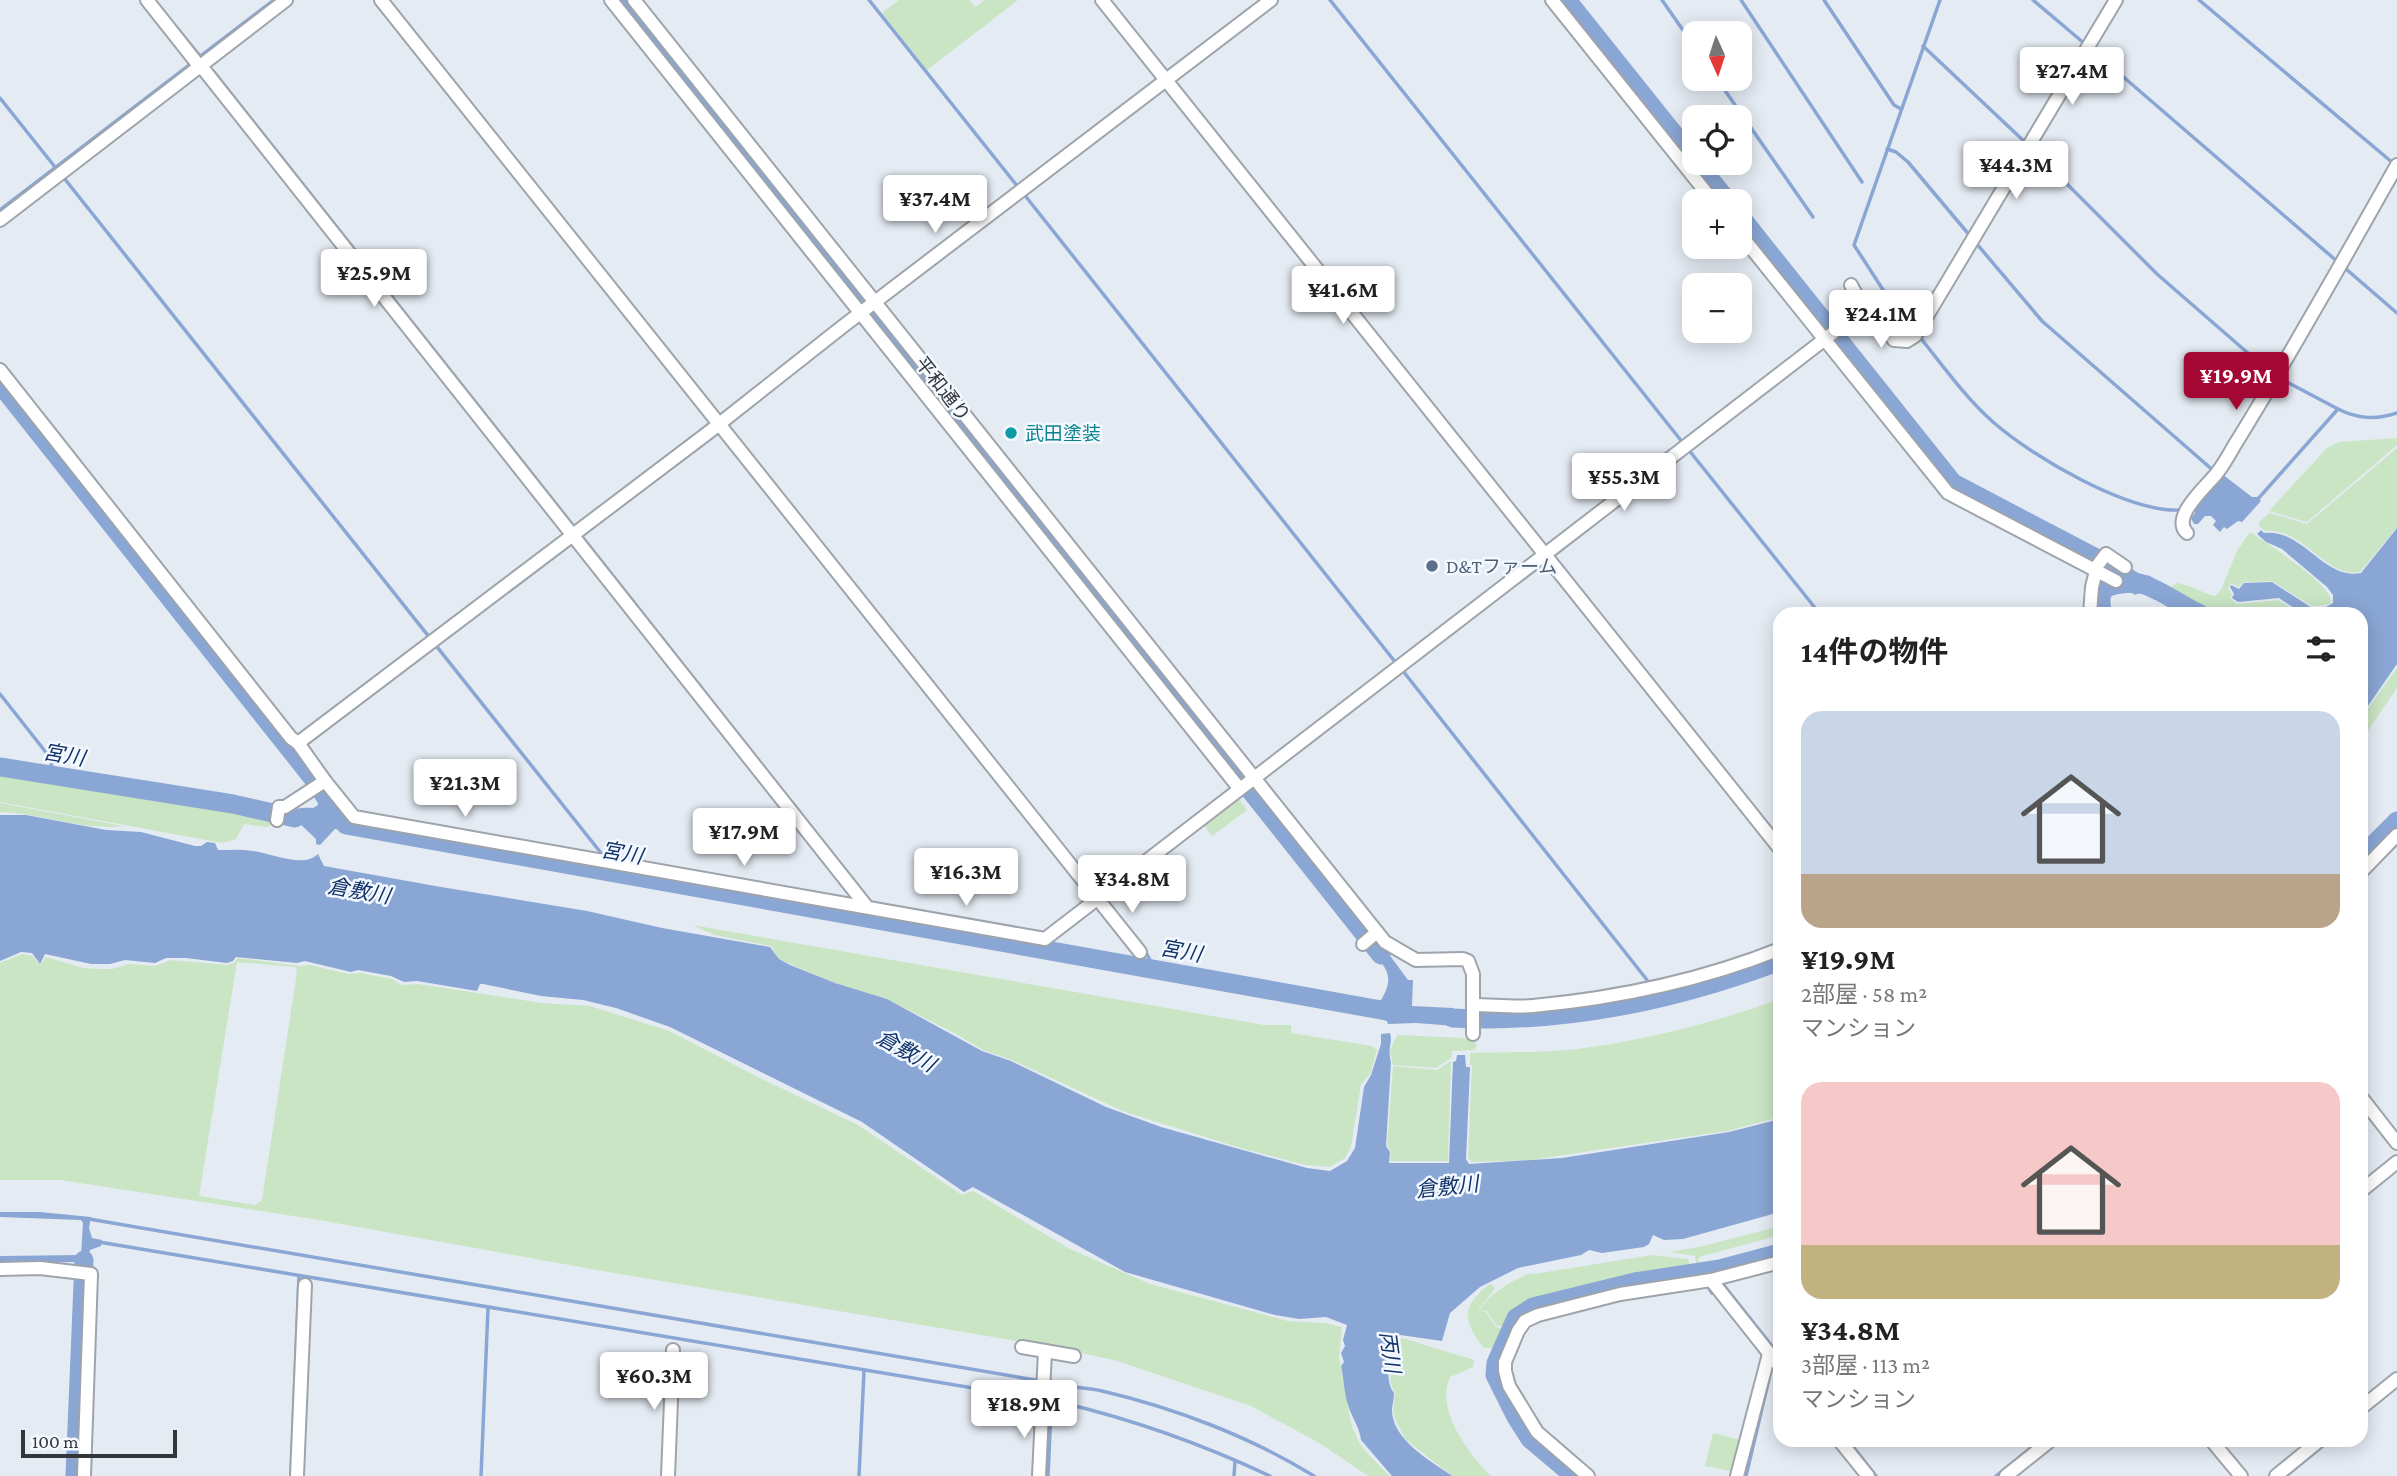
<!DOCTYPE html>
<html lang="ja">
<head>
<meta charset="utf-8">
<style>
	:root { --surface:#fff; --page:#f6f6f6; --text:#222; --muted:#767676; --accent:#a40734 }
	body { margin:0; font-family:"Crimson Pro","Noto Sans JP",serif; background:var(--page); color:var(--text); height:100vh; display:flex; flex-direction:column; font-size:26px; white-space:nowrap }
	* { box-sizing:border-box; margin:0 }
	p { font-size:23px; color:var(--muted) }
	.icon { flex:none; width:38px; height:38px; fill:none; stroke:currentColor; stroke-width:2; stroke-linecap:round; stroke-linejoin:round }
	.map { position:relative; flex:1; overflow:hidden }
	.panel { position:absolute; left:1773px; top:607px; width:595px; height:840px; display:flex; flex-direction:column; background:var(--surface); border-radius:21px; box-shadow:0 4px 18px #0003 }
	.panel>* { flex:none }
	.needle { width:46px; rotate:177deg }
	.controls { position:absolute; left:1682px; top:21px; display:grid; gap:14px }
	.controls a { display:grid; place-items:center; width:70px; height:70px; border-radius:14px; background:var(--surface); box-shadow:0 4px 18px #0003; font-size:35px }
	.scale { position:absolute; left:21px; bottom:18px; width:156px; box-sizing:border-box; padding-left:7px; border:4px solid #343639; border-top:0; font-size:19px; line-height:24px; white-space:nowrap; color:#343639; -webkit-text-stroke:5px #f3f9ff; paint-order:stroke }
	.price { position:absolute; translate:-50% -60px; padding:0 16px; border-radius:7px; background:#fff; color:#222; font-size:23px; line-height:46px; filter:drop-shadow(0 2px 4px #0008) }
	.price::after { content:''; position:absolute; left:50%; top:42px; width:21px; height:16px; margin-left:-10px; background:inherit; clip-path:polygon(0 0,100% 0,50% 100%) }
	.price.on { background:var(--accent); color:#fff }
	ul { padding:0; list-style:none }
	li { display:grid; align-content:center; gap:14px; height:371px; padding:0 28px }
	li span { display:grid; place-items:center; height:217px; border-radius:21px; color:#555 }
	li>.icon { margin-inline-start:auto }
	span .icon { width:126px; height:126px; fill:#fffc; stroke-width:1 }
	li b { font-size:30px }
	h2 { display:flex; justify-content:space-between; align-items:center; height:84px; padding:0 28px; font-size:30px }
	.map>svg:first-child { display:block }
	.green { fill:#c9e5c4; fill-rule:evenodd }
	.water { fill:#8aa6d4 }
	.lines { fill:none; stroke-linecap:round; stroke-linejoin:round }
	.stream { stroke:#8aa6d4; stroke-width:3.5 }
	.river { stroke:#8aa6d4; stroke-width:19 }
	.minor-casing { stroke:#9ea4ac; stroke-width:16 }
	.minor { stroke:#fff; stroke-width:12 }
	.culture-dot { fill:#0f9aa8; stroke:#f3f9ff; stroke-width:2.5 }
	.service-dot { fill:#5c6f8a; stroke:#f3f9ff; stroke-width:2.5 }
	.labels { text-anchor:middle; dominant-baseline:central; stroke-width:5; stroke-linejoin:round; paint-order:stroke }
	.street-label { font-size:19px; fill:#343639; stroke:#f3f9ff }
	.culture-label { font-size:19px; fill:#0d838f; stroke:#f3f9ff; text-anchor:start }
	.service-label { font-size:19px; fill:#4e5e75; stroke:#f3f9ff; text-anchor:start }
	.water-label { font-size:21px; font-style:italic; fill:#13346b; stroke:#f3f9ff }
</style>
</head>
<body>
<div class="map">
<svg width="2397" height="1476" viewBox="0 0 2397 1476">
	<rect width="100%" height="100%" fill="#e5ebf3"/>
	<g class="green">
		<path d="M899 0H970L975 7 985 0H1018L927 70 882 13Z"/>
		<path d="M2397 438V445L2307 522 2269 511 2327 448 2339 442Z"/>
		<path d="M2397 448V527L2360 572C2324 578 2306 528 2265 531L2259 526V522L2270 513 2307 524Z"/>
		<path d="M2250 532C2267 544 2331 583 2331 602L2327 605 2312 606 2272 581 2244 582 2239 587 2231 583 2228 588 2232 594 2230 598 2237 604 2278 600 2302 614H2217L2199 609 2169 593 2171 587 2177 583C2191 585 2202 593 2215 596L2221 590 2237 551Z"/>
		<path d="M2397 668V688L2361 741V718Z"/>
		<path d="M0 776 243 812 271 820 270 826 265 827 244 824 236 839 222 843 0 802Z"/>
		<path d="M1235 794 1247 810 1212 836 1200 820Z"/>
		<path d="M0 803 123 826C83 831 41 813 0 812Z"/>
		<path d="M692 925 1264 1025H1291V1033L1372 1046 1377 1050 1370 1074 1361 1084 1351 1147 1345 1158 1330 1167 1306 1165 1244 1149 1125 1112 1012 1060 983 1050 956 1034 887 999 835 983 790 964 779 959 771 946 715 935Z"/>
		<path d="M22 954 32 956 40 965 46 957 83 968 100 969H112L129 964 155 966 171 960 227 965 234 963 238 958 300 966 309 965 349 974 360 973 392 979 401 985 418 984 542 1003 590 1006 669 1031 758 1077 858 1125 962 1195 973 1191 1070 1249 1150 1284 1288 1321 1325 1323 1342 1327 1339 1358 1352 1428C1357 1434 1356 1438 1360 1444 1364 1450 1383 1470 1390 1476H1368L1321 1444 1251 1406 1114 1360 1052 1347 608 1272 319 1220 61 1180H0V963ZM237 962 295 967 297 972 262 1200 255 1205 199 1196Z"/>
		<path d="M1780 999V1117L1727 1131 1597 1150 1531 1160 1472 1162 1468 1158 1472 1065H1470V1053C1505 1052 1542 1053 1577 1049 1647 1040 1713 1023 1780 999Z"/>
		<path d="M1397 1035 1465 1038 1471 1039 1477 1045 1475 1050 1452 1051 1451 1058 1436 1068 1393 1065 1390 1051Z"/>
		<path d="M1451 1061 1448 1161H1390L1391 1152 1387 1145 1393 1066 1437 1070Z"/>
		<path d="M1780 1226V1235L1699 1257 1698 1260 1700 1265H1703L1780 1246 1737 1259 1697 1267 1695 1256 1669 1252 1703 1246Z"/>
		<path d="M1652 1255 1688 1259 1691 1269 1646 1275 1536 1301C1521 1307 1513 1313 1505 1328L1496 1325 1487 1311 1479 1310C1492 1292 1510 1282 1530 1273L1534 1274Z"/>
		<path d="M1490 1284 1495 1287 1494 1290 1478 1310 1486 1312 1495 1326 1504 1330 1493 1348H1484C1463 1321 1460 1306 1490 1284Z"/>
		<path d="M1402 1338 1474 1360 1473 1367 1450 1377C1435 1410 1469 1454 1491 1476H1452L1405 1439 1395 1419 1393 1409 1395 1393C1386 1380 1391 1350 1402 1338Z"/>
		<path d="M1713 1433 1745 1441 1735 1472 1705 1466Z"/>
	</g>
	<g class="water">
		<path d="M2222 474 2252 497H2257L2261 501 2242 522 2238 521 2227 529 2224 527 2220 532 2213 525 2216 521 2211 516H2205L2198 524H2194L2191 518 2195 513 2194 505Z"/>
		<path d="M2397 528V664L2361 716V614H2303L2279 598 2238 602 2232 598 2234 594 2230 587 2231 585 2239 589 2244 583 2272 582 2312 608 2326 607 2333 603V595L2327 587 2282 549 2266 542 2257 534 2261 530 2264 533C2303 528 2323 580 2361 573Z"/>
		<path d="M2125 570 2150 576 2160 583 2161 590 2155 600 2139 592 2136 595 2124 590V582L2120 579Z"/>
		<path d="M325 785 371 824 369 837 335 829 320 845 316 844V839L297 821 281 820 282 813C289 809 305 807 313 808L318 805 317 791Z"/>
		<path d="M0 815H26L106 830 141 832 195 846H201L207 842 215 843 218 850C230 850 241 849 253 851 271 853 303 869 318 854L324 866 441 887 587 911 662 928 770 947 779 959 790 965 835 983 887 999 982 1051 1011 1061 1106 1107 1161 1127 1307 1168 1330 1171 1347 1161 1355 1148 1364 1087 1371 1075 1381 1044V1034L1390 1033C1393 1043 1387 1048 1391 1062L1386 1146 1390 1152 1389 1163H1449L1453 1062 1456 1061 1457 1055H1465L1466 1067H1470L1466 1159 1469 1164 1562 1158 1729 1132 1780 1119V1212L1683 1239 1664 1240 1653 1235 1649 1244 1644 1247 1602 1253 1589 1250 1581 1255 1518 1268 1480 1287 1450 1313 1442 1341 1400 1335C1390 1349 1383 1379 1394 1393 1394 1399 1392 1405 1392 1410 1392 1440 1431 1461 1452 1476H1392L1361 1440C1360 1429 1353 1419 1349 1408 1344 1395 1344 1379 1341 1366L1344 1362 1341 1353 1345 1346 1343 1340 1347 1325 1326 1317 1299 1319 1275 1315 1125 1272 973 1187 964 1192 862 1122 670 1027 616 1008 583 1000 541 996 483 984H480L477 991 417 981 404 982 391 976 358 970 351 972 305 961 297 963 236 957 233 961 227 963 186 958H166L155 963 125 960 110 964H91L45 954 40 964 32 953 21 952 0 961Z"/>
		<path d="M1377 938 1408 980H1413L1412 1006 1453 1008 1457 1012H1469V1027L1416 1023 1388 1024 1387 1021 1371 1016 1373 1002 1381 1000C1397 974 1384 966 1367 946Z"/>
		<path d="M0 1212H40L91 1217 89 1228 92 1238 102 1240 101 1246 90 1250 87 1265 73 1262 0 1264V1256L81 1255 83 1223 81 1220 0 1217Z"/>
	</g>
	<g class="lines">
		<g class="stream">
			<path d="M869 0 1018 187"/>
			<path d="M1330 0 1683 443"/>
			<path d="M1662 0 1694 46"/>
			<path d="M1741 0 1862 182"/>
			<path d="M1824 0 1894 105 1901 109"/>
			<path d="M2033 0 2085 44"/>
			<path d="M2199 0 2393 163"/>
			<path d="M177 28 200 56"/>
			<path d="M1923 46 2027 144"/>
			<path d="M2091 49 2397 313"/>
			<path d="M198 58 274 0"/>
			<path d="M214 72 575 528"/>
			<path d="M1717 79 1813 217"/>
			<path d="M0 98 55 167"/>
			<path d="M1887 149 1896 152 1908 162 1971 237"/>
			<path d="M2032 149 2157 274 2272 374 2338 409"/>
			<path d="M64 178 605 858"/>
			<path d="M1023 193 1396 663"/>
			<path d="M0 210 192 63"/>
			<path d="M1976 243 2042 321 2215 472"/>
			<path d="M1914 330 1891 302 1854 245 1940 0"/>
			<path d="M1919 336C1943 366 1965 397 1993 422 2033 457 2128 513 2181 510"/>
			<path d="M1688 449 1820 614"/>
			<path d="M2257 500 2338 409C2358 419 2376 420 2397 413"/>
			<path d="M580 534 872 904"/>
			<path d="M1403 671 1651 985"/>
			<path d="M0 694 52 760 50 775"/>
			<path d="M1144 949 1150 960 1152 970"/>
			<path d="M89 1219 1041 1381"/>
			<path d="M99 1242 1063 1403C1135 1420 1204 1445 1270 1476"/>
			<path d="M1722 1283 1780 1356"/>
			<path d="M1706 1284 1712 1293"/>
			<path d="M1065 1386C1077 1388 1090 1388 1102 1391 1175 1408 1251 1437 1314 1476"/>
			<path d="M1848 1440 1876 1476"/>
			<path d="M291 1476 299 1276"/>
			<path d="M481 1476 488 1308"/>
			<path d="M859 1476 864 1371"/>
			<path d="M1048 1476 1052 1387"/>
			<path d="M1234 1476 1235 1461"/>
			<path d="M1746 1476 1769 1379"/>
			<path d="M1996 1476 2041 1440"/>
			<path d="M2286 1476 2330 1440"/>
		</g>
		<g class="river">
			<path d="M622 0 1381 955"/>
			<path d="M1567 0 1694 159"/>
			<path d="M1697 163 1728 201"/>
			<path d="M1740 216 1953 483 2096 558 2138 584"/>
			<path d="M0 384 315 781 328 801"/>
			<path d="M2103 614C2098 594 2101 586 2122 584 2129 583 2138 583 2145 585 2163 591 2182 606 2200 614"/>
			<path d="M0 767 233 804 295 818"/>
			<path d="M346 825 1398 1013"/>
			<path d="M2361 857 2397 821"/>
			<path d="M1452 1018C1564 1024 1676 1000 1780 961"/>
			<path d="M75 1476 84 1260"/>
			<path d="M1574 1476 1530 1439 1516 1417 1495 1375 1496 1363 1516 1318 1533 1307 1635 1282 1720 1269 1780 1253"/>
		</g>
		<defs>
			<g id="minor">
				<path d="M147 0 200 67"/>
				<path d="M381 0 1140 952"/>
				<path d="M611 0 1239 788"/>
				<path d="M634 0 1385 942 1416 960 1463 959 1468 961 1473 974V1034"/>
				<path d="M1102 0 1780 849"/>
				<path d="M1552 0 1713 201"/>
				<path d="M201 66 867 907"/>
				<path d="M0 220 286 0"/>
				<path d="M1740 234 1948 493 2116 581"/>
				<path d="M1851 285 1860 302 1863 314"/>
				<path d="M0 370 291 738 298 743 325 781 285 807H279L277 820"/>
				<path d="M2187 533C2170 517 2207 486 2217 473 2224 464 2229 455 2234 446 2291 354 2344 259 2397 165"/>
				<path d="M2094 570 2106 554 2125 567"/>
				<path d="M2090 614 2092 587 2096 571"/>
				<path d="M298 743 709 432 842 327 1271 0"/>
				<path d="M325 781 354 817 1045 939 1851 319C1876 309 1879 323 1894 340L1907 341 1915 336 2116 0"/>
				<path d="M2361 872 2397 835"/>
				<path d="M1363 944 1377 932"/>
				<path d="M1473 1005C1493 1005 1513 1008 1533 1006 1618 998 1700 981 1780 949"/>
				<path d="M2361 1097 2397 1143"/>
				<path d="M2361 1191 2397 1162"/>
				<path d="M0 1269 40 1268 91 1274 84 1476"/>
				<path d="M1711 1280 1780 1367"/>
				<path d="M1022 1347 1045 1351 1039 1476"/>
				<path d="M1045 1351 1074 1356"/>
				<path d="M2361 1408 2397 1379"/>
				<path d="M1839 1440 1868 1476"/>
				<path d="M2211 1440 2241 1476"/>
				<path d="M297 1476 305 1285"/>
				<path d="M668 1476 673 1350"/>
				<path d="M1588 1476 1537 1432 1509 1386 1505 1371V1362L1518 1331 1525 1321 1538 1315 1620 1294 1711 1280 1780 1262"/>
				<path d="M1737 1476 1769 1354"/>
				<path d="M2006 1476 2051 1440"/>
				<path d="M2276 1476 2320 1440"/>
			</g>
		</defs>
		<use href="#minor" class="minor-casing"/>
		<use href="#minor" class="minor"/>
	</g>
	<circle class="culture-dot" cx="1011" cy="433" r="7"/>
	<circle class="service-dot" cx="1432" cy="566" r="7"/>
	<g class="labels">
		<g class="street-label">
			<text transform="translate(943 389) rotate(52)">平和通り</text>
		</g>
		<g class="culture-label">
			<text x="1025" y="433">武田塗装</text>
		</g>
		<g class="service-label">
			<text x="1446" y="566">D&amp;Tファーム</text>
		</g>
		<g class="water-label">
			<text transform="translate(64 755) rotate(10)">宮川</text>
			<text transform="translate(622 853) rotate(10)">宮川</text>
			<text transform="translate(359 891) rotate(10)">倉敷川</text>
			<text transform="translate(1181 951) rotate(10)">宮川</text>
			<text transform="translate(906 1051) rotate(29)">倉敷川</text>
			<text transform="translate(1447 1187) rotate(-6)">倉敷川</text>
			<text transform="translate(1390 1352) rotate(82)">丙川</text>
		</g>
	</g>
</svg>
<div class="controls">
<a><svg class="needle" viewBox="-14 -14 28 28"><path d="M0-13l5 13h-10z" fill="#e53935"/><path d="M0 13l5-13h-10z" fill="#767676"/></svg></a>
<a><svg class="icon" aria-label="locate" viewBox="0 0 24 24"><circle cx="12" cy="12" r="6"/><path d="M12 2v4M12 18v4M2 12h4M18 12h4"/></svg></a>
<a>+</a>
<a>−</a>
</div>
<div class="scale">100 m</div>
<b class="price" style="left:2072px;top:107px">¥27.4M</b>
<b class="price" style="left:2016px;top:201px">¥44.3M</b>
<b class="price" style="left:935px;top:235px">¥37.4M</b>
<b class="price" style="left:374px;top:309px">¥25.9M</b>
<b class="price" style="left:1343px;top:326px">¥41.6M</b>
<b class="price" style="left:1881px;top:350px">¥24.1M</b>
<b class="price on" style="left:2236px;top:412px">¥19.9M</b>
<b class="price" style="left:1624px;top:513px">¥55.3M</b>
<b class="price" style="left:465px;top:819px">¥21.3M</b>
<b class="price" style="left:744px;top:868px">¥17.9M</b>
<b class="price" style="left:966px;top:908px">¥16.3M</b>
<b class="price" style="left:1132px;top:915px">¥34.8M</b>
<b class="price" style="left:654px;top:1412px">¥60.3M</b>
<b class="price" style="left:1024px;top:1440px">¥18.9M</b>
<section class="panel">
<h2>14件の物件<svg class="icon" aria-label="filters" viewBox="0 0 24 24"><path d="M4 7h16M4 17h16"/><circle cx="9" cy="7" r="2"/><circle cx="15" cy="17" r="2"/></svg></h2>
<ul>
<li><span style="background:linear-gradient(#c9d6e8 75%,#b9a48a 0)"><svg class="icon" aria-label="home" viewBox="0 0 24 24"><path d="M3 11l9-7 9 7M6 9v11h12V9"/></svg></span><div><b>¥19.9M</b><p>2部屋 · 58 m²</p><p>マンション</p></div></li>
<li><span style="background:linear-gradient(#f6c9c9 75%,#c2b280 0)"><svg class="icon" aria-label="home" viewBox="0 0 24 24"><path d="M3 11l9-7 9 7M6 9v11h12V9"/></svg></span><div><b>¥34.8M</b><p>3部屋 · 113 m²</p><p>マンション</p></div></li>
</ul>
</section>
</div>
</body>
</html>
